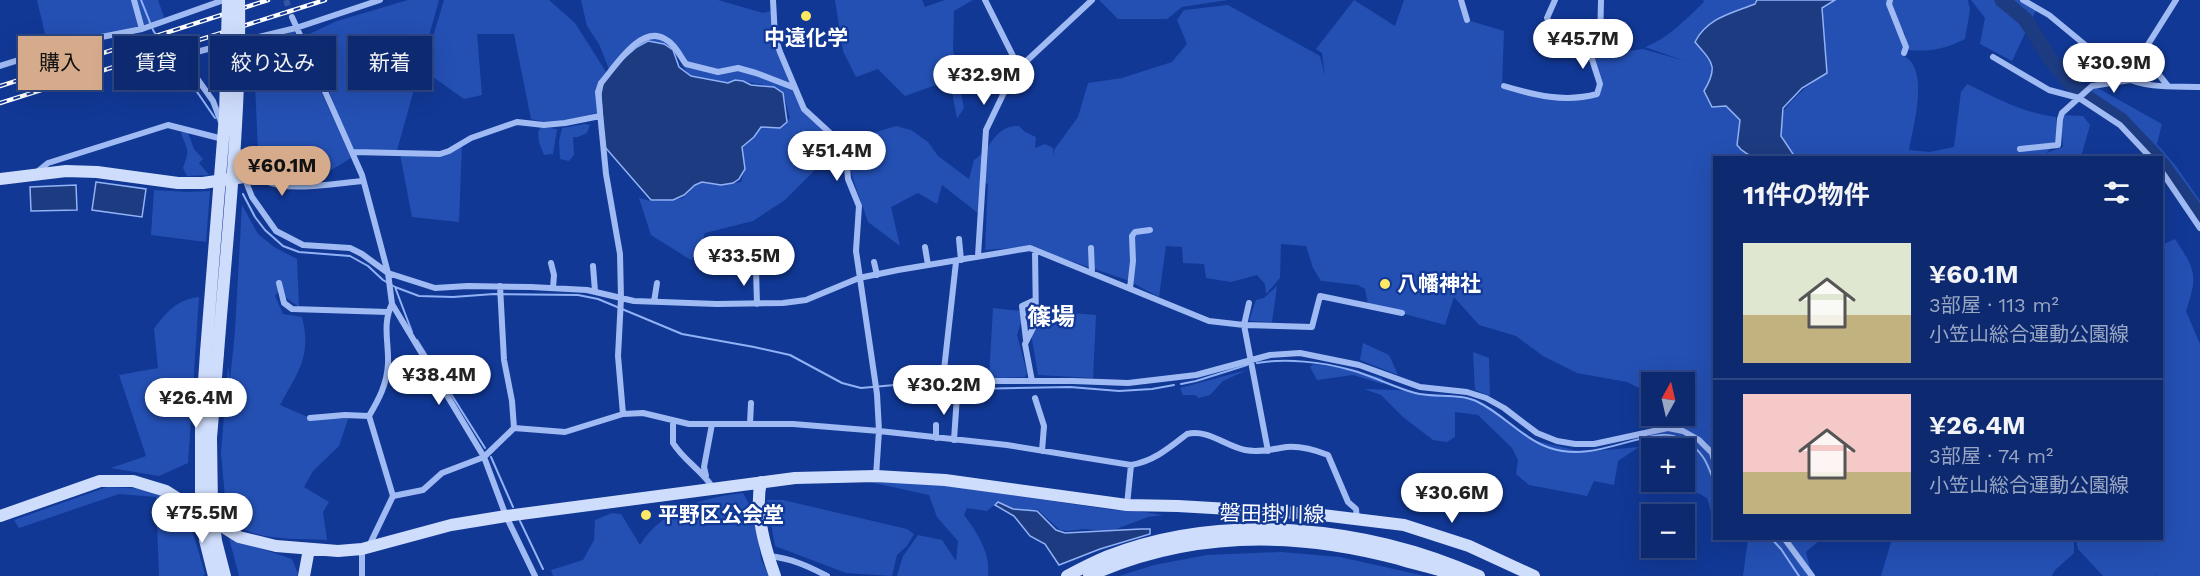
<!DOCTYPE html>
<html lang="ja">
<meta charset="utf-8">
<style>
body{margin:0;font-family:"Work Sans","Noto Sans JP",sans-serif;background:#163275;color:#f1f3f6;height:100vh;display:flex;flex-direction:column;font-size:22px;white-space:nowrap}
*{box-sizing:border-box;margin:0}
p{font-size:20px;color:#9aa7c3}
.icon{flex:none;width:33px;height:33px;fill:none;stroke:currentColor;stroke-width:2;stroke-linecap:round;stroke-linejoin:round}
.map{position:relative;flex:1;overflow:hidden}
.drawer{position:absolute;left:1713px;top:156px;width:450px;height:384px;display:flex;flex-direction:column;background:#0d2a70;border-radius:0px;box-shadow:0 6px 24px #0002,0 0 0 2px #2d4683}
.drawer>*{flex:none}
.top-card{position:absolute;left:18px;top:36px;width:570px;height:54px;display:flex;gap:12px}
.needle{width:39px;rotate:8deg}
.tools{position:absolute;left:1641px;top:372px;display:grid;gap:12px}
.tools a{display:grid;place-items:center;width:54px;height:54px;border-radius:0px;background:#0d2a70;box-shadow:0 6px 24px #0002,0 0 0 2px #2d4683;font-size:30px}
.price{position:absolute;translate:-50% -51px;padding:0 14px;border-radius:21px;background:#fff;color:#222;font-size:20px;line-height:39px;filter:drop-shadow(0 2px 3px #0008)}
.price::after{content:'';position:absolute;left:50%;top:36px;width:18px;height:14px;margin-left:-9px;background:inherit;clip-path:polygon(0 0,100% 0,50% 100%)}
.price.active{background:#d6ab8b;color:#111}
ul{padding:0;list-style:none}
li{display:flex;align-items:center;gap:18px;height:150px;padding:0 30px}
li+li{border-top:2px solid #2d4683}
li span{display:grid;place-items:center;flex:none;width:168px;height:120px;border-radius:0px;color:#555}
li>.icon{margin-inline-start:auto}
span .icon{width:72px;height:72px;fill:#fffc;stroke-width:1}
li b{font-size:26px}
h2{display:flex;justify-content:space-between;align-items:center;height:72px;padding:0 30px;font-size:26px}
.chip{padding:0 21px;border-radius:0px;background:#0d2a70;box-shadow:0 6px 24px #0002,0 0 0 2px #2d4683;font-size:21px;line-height:54px}
.chip.active{background:#d6ab8b;color:#111}
.map>svg:first-child{display:block}
</style>
<div class="map">
<svg width="2200" height="576" viewBox="0 0 2200 576">
<rect width="100%" height="100%" fill="#113895"/>
<path fill="#2450b4" d="M37 0H132L140 27 102 35 47 42Z
M134 0H158L164 17 156 22 141 25Z
M408 0H439L396 154 354 155 307 35 337 21Z
M444 0H549L575 23 608 75 596 88 600 112 555 124 531 119 514 34H477L482 95 464 99 423 70Z
M581 0H718L763 13 771 11 774 38 802 110 842 144 846 153 823 162 785 200 753 221 705 233 700 251 691 260 651 235 639 198 651 201 673 200 683 198 695 185 702 182 721 185 741 182 745 169 742 147 754 137 761 127 780 128 790 118 783 93 774 87 737 80 728 83 689 75C679 60 674 46 655 42L609 69 599 44 587 26Z
M835 0H922L925 7 945 0H973L954 11 953 50 964 108 957 119 950 80 905 96 878 69 856 77 843 51Z
M1099 0H1228L1182 7 1167 19H1118Z
M1354 0 1395 26 1404 0H1457L1467 20 1504 31 1502 86 1539 96 1597 94 1601 81 1591 56 1643 49 1685 61 1645 47C1669 38 1686 19 1704 2L1703 0H1757L1755 4 1739 10 1695 42 1712 65 1710 69 1713 70 1760 157 1714 158V427L1710 424 1714 432V516L1712 515 1707 498 1684 486V448H1652L1651 455 1649 454 1643 436 1668 428V416H1684V382H1652L1651 394 1627 382 1577 373 1543 356 1516 336 1479 325 1454 297 1445 325 1368 304 1365 289 1358 285 1321 281 1313 268 1306 246 1281 244 1280 278 1266 294 1265 284 1257 275 1231 282 1206 278 1204 264 1183 263 1182 247 1166 246 1159 297 1127 280 1029 247 985 250 988 184 982 182 979 214 942 185 937 204 918 193 891 207 900 246 868 222 853 179 846 144 857 138 896 126 911 130 928 142 938 156 969 179 974 160C993 148 994 125 1019 126L1025 132 1036 137 1035 148 1045 144 1053 148V156L1054 150 1078 117 1088 83 1122 78 1172 62 1187 44 1177 20 1184 10 1228 5 1320 56 1325 76 1322 53 1316 49Z
M1835 0H1968L1970 10 1965 39C1945 49 1930 52 1908 50L1905 34 1890 11C1893 30 1909 37 1904 56 1930 69 1913 127 1909 150L1930 152 1954 147 1961 92 1967 84C1996 98 2023 113 2056 117L2058 142 2046 153 2063 147 2061 115 2083 116 2090 125 2081 157 1795 158 1788 148 1776 121C1792 99 1804 87 1827 73L1817 39 1822 8Z
M1971 0H2024L2037 8 2012 61 1980 44 1985 18Z
M294 32 351 158 325 174 324 181H281L259 172 253 41Z
M2094 86 2162 124 2157 144 2176 166 2200 201V225L2162 172V158L2150 157 2135 137 2083 99Z
M585 124 590 125 587 133 578 137H573L574 155 569 161 560 159 559 141 562 128Z
M541 127 557 129 553 154 544 155 539 142 538 132Z
M184 131 188 133 194 149 203 159 199 163 209 175 187 176 183 168C190 147 188 153 181 133Z
M462 143 459 222 412 217 400 154H440Z
M154 190 188 192 210 191 206 242 151 235Z
M242 205 258 234 274 247 297 259 299 307 278 292 275 296 283 314 302 317C312 356 298 372 280 405L310 418 348 419 339 446 313 471 304 487 329 502 323 512 327 540C293 538 254 542 227 519L221 453 228 366 230 380 235 331Z
M2175 239C2196 271 2198 275 2186 311L2200 344V576H2158L2156 574 2157 576H2103L2078 549 2076 539 2162 538V245Z
M1277 286 1272 322 1249 321 1256 300 1264 298Z
M199 297 188 463 159 476 111 468 146 456 119 375 158 368 154 329C166 312 178 299 199 297Z
M1051 306 1058 312 1096 315 1093 378 1038 375 1030 327 1046 307Z
M993 308 1020 311 1023 316 1017 335 1027 373 1025 377 989 378Z
M1363 343 1389 355 1398 375 1360 360Z
M1473 352 1489 358 1490 396 1475 390Z
M1314 364 1343 368 1382 378 1383 384 1353 375 1317 380 1310 367Z
M1247 370 1223 381 1210 395 1199 398 1195 395H1183L1180 388Z
M1364 389 1397 390 1474 400 1492 409 1536 441 1583 452 1639 447 1618 461 1614 485 1594 481 1587 496 1529 485 1516 474 1518 460 1512 448 1478 415 1455 412V437L1447 442 1433 440 1403 417 1381 395Z
M865 481 929 483 1113 510 1138 511 1163 515 1148 517 1111 531 1084 529 1068 531 1060 530 1037 509 1023 513 998 502 987 511 967 508 964 515C977 532 991 554 988 576H897L903 556 918 535 942 540 956 561 958 541 937 517 929 495Z
M107 487 150 489 187 512 205 574 203 576H159L156 497 119 494 19 528 14 520Z
M743 493 754 513 761 559 769 576H553L551 570 583 560 594 540 595 520 612 513 621 514 640 545C661 510 704 497 743 493Z
M767 500H783L907 529 914 534 907 546 897 555 892 576 846 573 775 546Z
M229 538 292 559 298 574 297 576H239Z
M1748 539H1821L1806 552 1812 576H1743Z
M1892 539 2074 538V553L2054 571 2052 576H1881Z
M1281 552 1340 557 1425 576H1119L1154 565 1207 555Z"/>
<path fill="#1d3b81" stroke="#92b2f6" stroke-width="1.5" d="M1757 0H1835L1822 8 1827 73 1802 88 1783 108 1781 136 1795 157C1775 158 1750 163 1737 145L1740 120 1726 106 1712 107 1704 91C1719 66 1712 62 1695 42 1707 18 1732 13 1755 4Z
M648 41 664 44 673 50 679 67 691 76 728 83 735 80 743 81 751 85 774 87 783 93 787 122 780 128 761 127 754 137 742 147 745 169 739 179 733 183 721 185 702 182 695 185 684 195 673 200H651L604 146 601 94 603 83 617 64 637 47Z
M96 182 146 189 142 217 92 210Z
M76 185 77 210 31 211 30 187Z
M998 502 1013 509 1037 511 1056 530 1065 533 1141 529H1150V534L1100 549 1059 565 1045 544 1030 536 1014 516 995 505Z"/>
<g fill="none" stroke-linecap="round" stroke-linejoin="round">
<path stroke="#92b2f6" stroke-width="2" d="M141 0 153 30 170 58 193 86 215 118
M243 194 255 217 265 230 283 246 299 252 350 256 368 266 383 280 395 287 419 296 453 297 494 294 578 295 598 299 682 334 754 347 790 355 842 383 861 388 906 384 971 389 1070 387 1119 391 1152 389 1174 385
M395 287 412 332
M417 340 485 448
M1257 363C1286 358 1322 362 1351 370 1373 376 1393 387 1415 393 1435 398 1460 393 1478 402 1503 414 1523 439 1550 448 1589 461 1623 439 1661 435 1676 433 1695 445 1703 457 1708 464 1711 474 1714 482
M1181 384 1196 381 1247 365
M491 457 513 507
M520 521 543 569
M1771 538 1781 549 1799 576"/>
<path stroke="#1d3b81" stroke-width="15" d="M2002 0 2025 19 2051 60 2069 82 2085 96 2121 120 2157 158
M2162 164 2200 216"/>
<path stroke="#3556a5" stroke-width="6" stroke-dasharray="6 3" stroke-linecap="butt" d="M286 0 292 17"/>
<path stroke="#a0baf3" stroke-width="6" d="M134 0 142 29
M773 0 775 37 780 52 804 109 842 144 846 153 848 179 859 206 856 251 877 394 879 431 876 476
M985 0 1019 68
M1461 0 1467 20
M1890 0 1889 4 1906 47 1904 53
M2023 0 2049 15 2124 77C2148 89 2174 86 2200 87
M292 17 362 175 388 273 392 304 484 457 506 516 535 576
M237 42 296 28 380 0
M1590 53 1600 44 1601 0
M1993 57 2049 90 2079 98 2120 125 2151 158
M0 66 76 42 142 29 224 0
M1504 86C1534 95 1565 103 1597 94L1600 84 1590 53 1550 24 1547 18 1555 0
M2168 86 2142 54 2176 0
M221 122 213 101 184 60 185 55 227 44
M236 148C244 159 251 173 264 180 288 193 337 183 363 181
M2020 149 2058 145 2060 119 2062 113 2092 86 2130 80
M353 152 440 154 449 151 471 138 517 122 544 125 565 123 600 116
M237 159 252 197 276 231 303 245 350 248 362 254 388 273 435 288 468 286 531 287 587 290 634 301 717 304 783 303 806 300 859 278 898 270 1030 248 1209 321 1244 325 1268 451
M37 172 48 163 168 125 223 139
M2162 172 2200 228
M959 239 961 260
M925 247 928 265
M1091 248 1092 273
M978 256 986 130 1010 80 1019 68 1092 0
M874 262 877 275
M956 262 943 379 958 381H1073L1128 383 1196 375 1270 355 1300 353 1359 365 1420 387 1467 392 1486 398 1504 408 1537 433 1557 441 1575 444H1594L1668 428 1683 431 1699 440 1712 453 1714 460
M551 263 554 275 553 288
M593 266 595 291
M756 269 757 304
M279 283 284 303 292 309 388 312
M500 286 504 360 512 401 514 428
M1130 288 1133 261 1132 236 1135 232 1150 230
M654 302 657 283
M1249 303 1244 325 1312 327 1320 296 1402 313
M392 304C382 323 389 344 388 364 387 384 379 399 369 416L393 496
M1026 340 1022 306 1035 300
M1032 381 1025 344 1036 322 1035 250
M1035 398 1044 426 1042 451
M623 414 618 356 621 298 620 254 606 174 598 92 601 83C615 67 641 24 665 39 675 44 680 56 686 64L718 72 738 68 756 73 795 88
M310 418 345 415 369 416
M673 421V443C684 461 702 470 713 488
M750 424 751 403
M936 425V438
M954 440 958 381
M706 476 704 467 712 424
M1127 505 1131 465C1154 461 1169 448 1187 434 1208 429 1225 446 1245 450 1259 453 1273 449 1287 447 1301 446 1315 450 1328 455L1348 502 1356 509 1357 519
M1784 538 1812 576
M369 546 393 496 423 490 442 473 484 457 514 428 565 432 623 414 643 413 689 424H793L879 431 1007 445 1131 465
M769 556C790 558 808 566 827 576
M362 576V549"/>
<path stroke="#cfddfd" stroke-width="12" d="M0 179 66 171 97 172 178 183H203L244 177
M761 482C754 511 765 548 775 576
M201 498V426L206 352
M212 506 211 438 218 353
M0 516 100 481H133L166 491 239 537 276 546 338 551 362 549 451 525 506 516 795 478 876 476 945 480 1127 505 1178 506 1314 514 1404 525 1469 546 1534 576
M304 576 309 549
M1067 576C1080 569 1094 562 1108 556 1224 511 1367 526 1479 576
M1089 576C1188 531 1295 531 1399 559 1418 565 1438 568 1456 576"/>
<defs>
<path id="rail" d="M0 86 268 0
M0 103 325 0"/>
</defs>
<use href="#rail" stroke="#fff" stroke-width="4.5"/>
<use href="#rail" stroke="#113895" stroke-width="2" stroke-dasharray="7" stroke-linecap="butt"/>
<path stroke="#cfddfd" stroke-width="12" d="M206 352 225 115 228 0
M218 353C227 236 241 118 239 0
M201 498 205 540 214 576
M212 506 216 541 225 576"/>
</g>
<g fill="#ffe862" stroke="#113895" stroke-width="2">
<circle cx="806" cy="16" r="6"/>
<circle cx="1385" cy="284" r="6"/>
<circle cx="646" cy="515" r="6"/>
</g>
<g text-anchor="middle" stroke-width="4.5" stroke-linejoin="round" paint-order="stroke">
<g font-size="21" font-weight="bold" fill="#fff" stroke="#113895" text-anchor="start">
<text x="806" y="45" text-anchor="middle">中遠化学</text>
<text x="1397" y="291">八幡神社</text>
<text x="658" y="522">平野区公会堂</text>
</g>
<g font-size="21" fill="#fff" stroke="#113895">
<text transform="translate(1272 514) rotate(1)" y="7">磐田掛川線</text>
</g>
<g font-size="24" font-weight="bold" fill="#fff" stroke="#113895">
<text x="1051" y="325">篠場</text>
</g>
</g>
</svg>
<div class="tools">
<a><svg class="needle" viewBox="-14 -14 28 28"><path d="M0-13l5 13h-10z" fill="#e53935"/><path d="M0 13l5-13h-10z" fill="#9aa7c3"/></svg></a>
<a>+</a>
<a>−</a>
</div>
<b class="price" style="left:1583px;top:70px">¥45.7M</b>
<b class="price" style="left:2114px;top:94px">¥30.9M</b>
<b class="price" style="left:984px;top:106px">¥32.9M</b>
<b class="price" style="left:837px;top:182px">¥51.4M</b>
<b class="price active" style="left:282px;top:197px">¥60.1M</b>
<b class="price" style="left:744px;top:287px">¥33.5M</b>
<b class="price" style="left:439px;top:406px">¥38.4M</b>
<b class="price" style="left:944px;top:416px">¥30.2M</b>
<b class="price" style="left:196px;top:429px">¥26.4M</b>
<b class="price" style="left:1452px;top:524px">¥30.6M</b>
<b class="price" style="left:202px;top:544px">¥75.5M</b>
<div class="top-card">
<a class="chip active">購入</a>
<a class="chip">賃貸</a>
<a class="chip">絞り込み</a>
<a class="chip">新着</a>
</div>
<section class="drawer">
<h2>11件の物件<svg class="icon" aria-label="filters" viewBox="0 0 24 24"><path d="M4 7h16M4 17h16"/><circle cx="9" cy="7" r="2"/><circle cx="15" cy="17" r="2"/></svg></h2>
<ul>
<li><span style="background:linear-gradient(#dfe7d0 60%,#c2b280 0)"><svg class="icon" aria-label="home" viewBox="0 0 24 24"><path d="M3 11l9-7 9 7M6 9v11h12V9"/></svg></span><div><b>¥60.1M</b><p>3部屋 · 113 m²</p><p>小笠山総合運動公園線</p></div></li>
<li><span style="background:linear-gradient(#f6c9c9 65%,#c2b280 0)"><svg class="icon" aria-label="home" viewBox="0 0 24 24"><path d="M3 11l9-7 9 7M6 9v11h12V9"/></svg></span><div><b>¥26.4M</b><p>3部屋 · 74 m²</p><p>小笠山総合運動公園線</p></div></li>
</ul>
</section>
</div>
